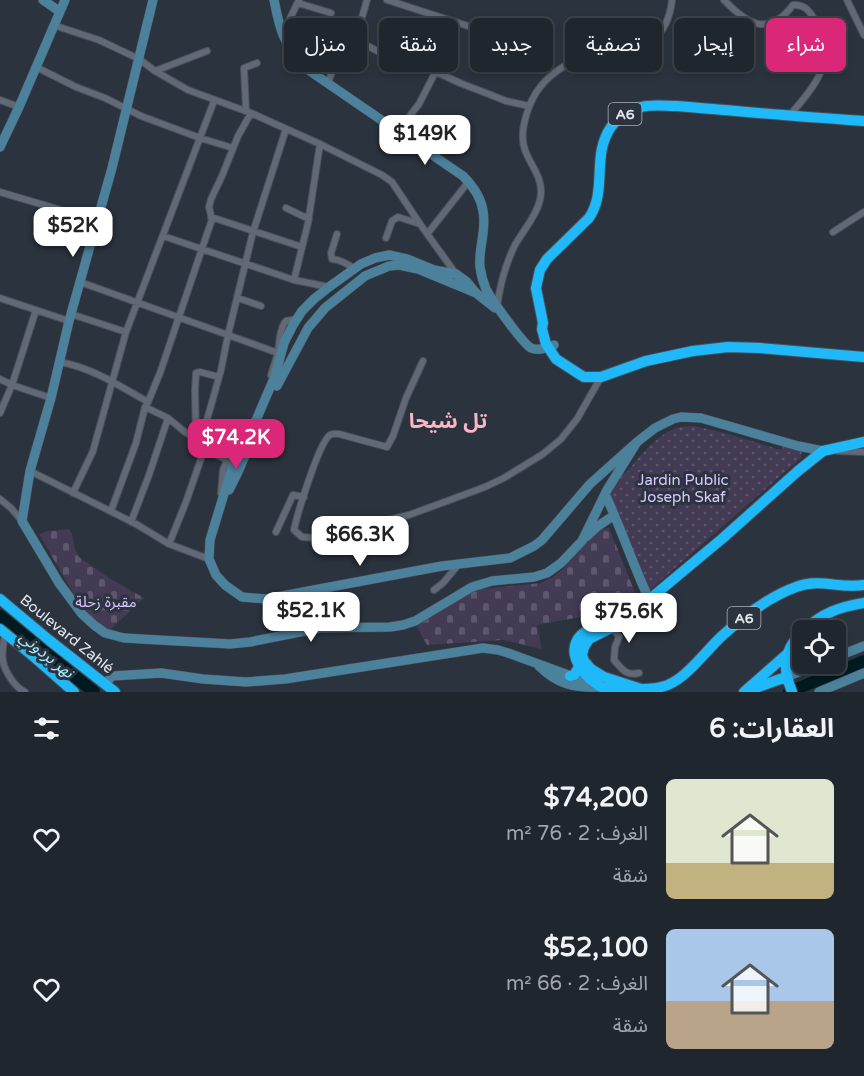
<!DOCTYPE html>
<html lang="ar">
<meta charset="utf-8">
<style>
body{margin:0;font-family:"Varela Round","Noto Sans Arabic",sans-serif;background:#282e36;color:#f1f3f6;direction:rtl;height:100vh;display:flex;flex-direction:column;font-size:22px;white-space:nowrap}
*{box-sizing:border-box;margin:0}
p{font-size:20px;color:#a2a5aa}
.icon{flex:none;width:33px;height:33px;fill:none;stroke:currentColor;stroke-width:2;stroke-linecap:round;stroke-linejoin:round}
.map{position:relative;height:692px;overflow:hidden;direction:ltr}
.side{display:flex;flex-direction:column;background:#20262e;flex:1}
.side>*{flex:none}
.guide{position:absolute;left:18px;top:18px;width:828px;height:54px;direction:rtl;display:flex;gap:12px}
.fabs{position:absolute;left:792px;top:620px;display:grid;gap:12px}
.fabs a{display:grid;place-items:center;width:54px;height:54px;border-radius:9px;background:#20262e;box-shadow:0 3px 9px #0003,0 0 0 2px #3d434a;font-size:30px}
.price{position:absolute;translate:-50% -51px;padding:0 14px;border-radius:12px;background:#fff;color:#222;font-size:20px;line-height:39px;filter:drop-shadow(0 2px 3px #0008)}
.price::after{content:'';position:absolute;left:50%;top:36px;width:18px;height:14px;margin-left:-9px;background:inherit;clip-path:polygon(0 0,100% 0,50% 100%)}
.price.active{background:#db2777;color:#fff}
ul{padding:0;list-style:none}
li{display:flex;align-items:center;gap:18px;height:150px;padding:0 30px}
li span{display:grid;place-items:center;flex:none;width:168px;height:120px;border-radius:9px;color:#555}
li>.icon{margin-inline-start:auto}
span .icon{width:72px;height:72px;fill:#fffc;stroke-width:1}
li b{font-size:26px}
h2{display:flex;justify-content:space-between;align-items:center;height:72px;padding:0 30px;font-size:26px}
.chip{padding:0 21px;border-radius:9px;background:#20262e;box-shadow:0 3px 9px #0003,0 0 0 2px #3d434a;font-size:21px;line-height:54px}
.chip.active{background:#db2777;color:#fff}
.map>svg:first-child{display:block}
</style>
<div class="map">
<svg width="864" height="692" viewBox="0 0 864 692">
<defs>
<pattern id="cemetery-stones" width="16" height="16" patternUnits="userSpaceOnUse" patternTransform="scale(1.5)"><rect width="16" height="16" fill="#433a54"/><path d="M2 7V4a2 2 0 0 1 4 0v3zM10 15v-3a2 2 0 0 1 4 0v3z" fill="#5e566d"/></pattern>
<pattern id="park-dots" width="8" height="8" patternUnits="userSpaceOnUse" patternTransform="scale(1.5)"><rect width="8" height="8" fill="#433a54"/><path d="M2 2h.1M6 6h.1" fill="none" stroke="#5e566d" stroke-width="1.8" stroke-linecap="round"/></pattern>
</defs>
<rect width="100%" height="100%" fill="#2b333e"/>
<path fill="url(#cemetery-stones)" d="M609 528 636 595 629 608 537 625 542 649 503 640 427 645 416 625 471 591 481 589 541 583 553 577 564 568 572 556 601 529Z
M69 529 72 534 75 549 79 557 109 578 144 598 110 630 97 625 84 612 39 534 48 531Z"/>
<path fill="url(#park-dots)" d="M694 426 725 433 781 450 784 445 802 450 801 458 650 590 645 589 606 500 622 471 626 473C639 457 658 432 680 427 684 426 690 426 694 426Z"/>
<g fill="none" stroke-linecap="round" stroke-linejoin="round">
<path stroke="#001b20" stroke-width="12" d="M0 616 94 692
M789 692 864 661"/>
<defs>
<path id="street" d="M387 0 471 27
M724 0C748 25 769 37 793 5 805 4 809 11 815 20 840 59 814 87 789 116
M847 0 864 35
M298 3 331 13
M53 25 99 40 139 59 155 71 188 90 251 113 320 144 382 175 392 182 420 224 456 274
M282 35 299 0
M349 36 381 53 419 64 460 83 491 95 506 101 529 106
M36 67 76 87 105 98 141 116 200 138 233 148
M155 71 207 51
M328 83 341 46 349 36 359 28 367 0
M0 100 19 107
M246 111 244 68 257 63
M398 131 419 104 436 71
M0 192 98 221
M286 208 309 219
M211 217 302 247
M833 232 864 212
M428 233 469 181
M337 234 331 253 332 259C341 260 347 263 354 269
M163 236 294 280 329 287
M386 238 392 221 398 217 420 224
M294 280 308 223 320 144
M80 282 228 335 221 370 201 441 205 446 204 450 186 502 169 544
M0 298 69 321
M238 298 261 306
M497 307C500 285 505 265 515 245 524 229 540 212 541 193 542 177 530 164 525 150 518 132 529 100 541 86 552 72 570 61 587 57 627 45 666 55 672 0
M71 314 126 332
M278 352C279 345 280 326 286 321 288 320 294 320 297 319
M423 361 406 398 393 436 387 447 339 434C336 434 333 433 330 435 319 442 297 515 294 530L302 537 316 538 361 523H375L409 515 485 487 504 478 543 454 561 439 577 419 601 377
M59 362C91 367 120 386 148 402L160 373 209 228 212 220 209 207 211 199 222 176 238 136 251 113
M271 375 278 353 228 335 253 232 286 129
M0 379 12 385 51 398
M145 407 168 418 185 432 197 439
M0 413 12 385 36 310
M196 437 195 390 196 373 200 372 219 377
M204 450 213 453 227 460 223 470 221 493
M838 451 864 452
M227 460 243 436
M30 471 136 524 169 544 209 559
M73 493 93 451 126 332 214 101
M0 499 11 508 22 521
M111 511 136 443 145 407 148 402
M131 522 149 475 168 418
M276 532 293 495 304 497
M434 590 443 583 459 564
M612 627 619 637 615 647 614 660C623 670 626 676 639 673
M5 633C1 656 0 665 14 683 18 687 20 690 25 692"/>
<path id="secondary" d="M43 0 59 11
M153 0 112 168 69 321 51 398 30 471 22 521 59 583 82 614 94 625 105 633 124 638 230 644 250 642 320 628 390 627 403 625 415 621 472 587 492 581 534 577 547 573 561 563 582 541 607 490 637 442
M274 0C280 31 283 42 304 67L463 176C473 186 481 197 483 211 487 230 478 248 480 267 481 274 483 282 486 289 491 299 523 344 531 348 537 351 548 348 554 345
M0 147 19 107 65 0
M476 293 467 282 456 274 434 270 407 259 389 255 375 258 361 264 329 287 314 299 302 311 293 325 284 343 275 376 257 418 234 461 210 540 209 559 216 575 225 585 242 597 266 599 442 566 510 558 534 546 542 540 590 484 637 442 655 428 673 419 681 417 701 418 798 446 823 451
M277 386 308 328 325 308 365 276 389 266 399 265 418 269 476 293 495 308
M229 490 238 472 253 437
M605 494C621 528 633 565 649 599
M586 537 598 526 613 516
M836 657 864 646
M539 666C558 685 575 688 600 687L601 684
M786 677 821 663
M105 684 112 676 161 673 203 679 246 682 285 679 483 648 498 650 508 653 585 681 592 680 595 676
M819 692 864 673"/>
<path id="highway" d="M864 121C821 118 779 115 736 111 717 109 697 108 677 106 666 106 652 104 641 107 629 110 618 117 611 127 591 156 608 190 589 218L547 259 540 270 536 288 543 323 542 329 546 344 556 359 579 374 584 377H601L646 361 693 351 728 347 760 348 864 357
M0 599 49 640 115 692
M610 621C600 624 588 628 581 635 567 650 578 668 590 679 594 681 598 686 601 687 613 690 649 690 661 687 684 683 706 650 723 635 743 617 771 596 796 587 821 578 839 589 864 585
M0 629 33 656 74 692
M804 630C823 613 839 607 864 603
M570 676 574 675 579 667
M641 689 604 677 591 669 584 661 582 655 584 647 589 639 621 623 723 538 798 471 823 451 864 442
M750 690 786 677
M744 692 786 655
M792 692C782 666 783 652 802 631"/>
</defs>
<use href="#street" stroke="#4a505a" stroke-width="8"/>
<use href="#secondary" stroke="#4a505a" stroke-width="10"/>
<use href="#highway" stroke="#4a505a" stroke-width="12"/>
<use href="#street" stroke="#606975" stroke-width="6"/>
<use href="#secondary" stroke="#4c819c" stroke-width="9"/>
<use href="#highway" stroke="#1fb8f8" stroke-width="10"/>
</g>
<g text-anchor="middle" stroke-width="6" stroke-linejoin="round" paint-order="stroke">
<g fill="#2b333e" stroke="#acb2ba" stroke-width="1.5">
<rect x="608.5" y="103" width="33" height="22" rx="4.5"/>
<rect x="727.5" y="607" width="33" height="22" rx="4.5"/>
</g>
<g font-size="14" font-weight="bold" fill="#e3e8ef">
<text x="625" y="119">A6</text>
<text x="744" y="623">A6</text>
</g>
<g font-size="15" fill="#dac8fe" stroke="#2b333e">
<text x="683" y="485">Jardin Public<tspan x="683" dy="17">Joseph Skaf</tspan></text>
<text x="106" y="607">مقبرة زحلة</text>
</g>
<g font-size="15" fill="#e3e8ef" stroke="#2b333e">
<text transform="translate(67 634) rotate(39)" y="5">Boulevard Zahlé</text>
</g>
<g font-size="16" font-style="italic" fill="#a5effd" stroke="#2b333e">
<text transform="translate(47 654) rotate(39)" y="6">نهر بردوني</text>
</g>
<g font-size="21" font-weight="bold" fill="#fab6c3" stroke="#2b333e">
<text x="448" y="428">تل شيحا</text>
</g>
</g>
</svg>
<div class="fabs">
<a><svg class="icon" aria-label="locate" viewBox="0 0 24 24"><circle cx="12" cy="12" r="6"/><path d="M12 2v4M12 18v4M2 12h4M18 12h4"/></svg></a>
</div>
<b class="price" style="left:425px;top:166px">$149K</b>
<b class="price" style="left:73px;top:258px">$52K</b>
<b class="price active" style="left:236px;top:470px">$74.2K</b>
<b class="price" style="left:360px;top:567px">$66.3K</b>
<b class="price" style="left:311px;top:643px">$52.1K</b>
<b class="price" style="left:629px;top:644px">$75.6K</b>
<div class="guide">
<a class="chip active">شراء</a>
<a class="chip">إيجار</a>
<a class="chip">تصفية</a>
<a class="chip">جديد</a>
<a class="chip">شقة</a>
<a class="chip">منزل</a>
</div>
</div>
<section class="side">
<h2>العقارات: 6<svg class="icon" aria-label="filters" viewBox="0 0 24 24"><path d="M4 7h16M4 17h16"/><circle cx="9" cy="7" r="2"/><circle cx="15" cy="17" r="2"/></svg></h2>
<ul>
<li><span style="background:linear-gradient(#dfe7d0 70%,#c2b280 0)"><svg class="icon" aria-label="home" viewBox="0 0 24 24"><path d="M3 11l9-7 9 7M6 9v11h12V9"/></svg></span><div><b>$74,200</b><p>الغرف: 2 · 76 m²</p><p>شقة</p></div><svg class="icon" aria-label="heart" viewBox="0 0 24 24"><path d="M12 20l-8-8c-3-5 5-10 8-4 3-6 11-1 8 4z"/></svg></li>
<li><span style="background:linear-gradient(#a9c7e8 60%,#b9a48a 0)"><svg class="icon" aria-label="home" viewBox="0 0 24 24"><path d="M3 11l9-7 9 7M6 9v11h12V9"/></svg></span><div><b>$52,100</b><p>الغرف: 2 · 66 m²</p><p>شقة</p></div><svg class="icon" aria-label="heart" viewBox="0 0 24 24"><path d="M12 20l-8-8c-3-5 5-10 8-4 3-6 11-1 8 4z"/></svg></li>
</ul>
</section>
